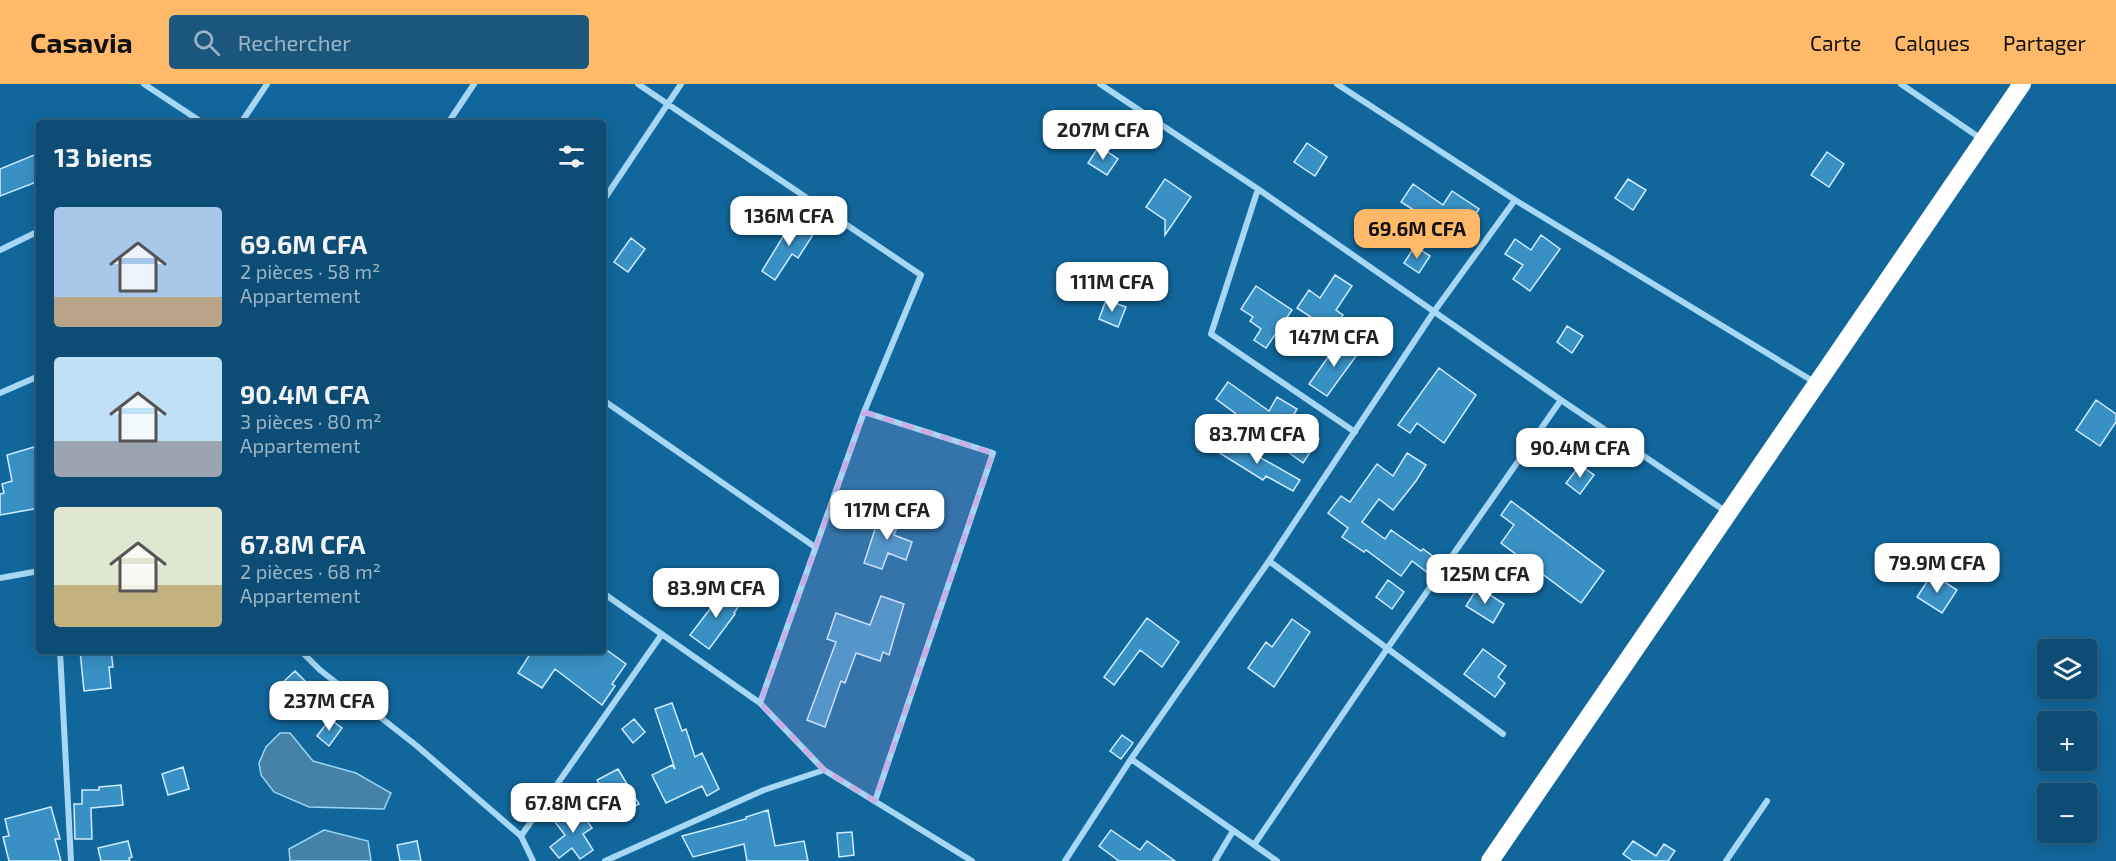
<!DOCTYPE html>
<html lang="fr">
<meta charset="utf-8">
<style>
body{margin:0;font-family:"Exo 2",sans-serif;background:#1b577d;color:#f1f3f6;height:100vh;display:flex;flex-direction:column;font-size:22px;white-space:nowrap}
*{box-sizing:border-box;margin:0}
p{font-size:20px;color:#9ab4c5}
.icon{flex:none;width:33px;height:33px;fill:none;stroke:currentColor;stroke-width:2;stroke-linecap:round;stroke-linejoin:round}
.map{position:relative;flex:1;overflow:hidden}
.panel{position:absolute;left:36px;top:36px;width:570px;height:534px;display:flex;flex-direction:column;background:#0d4d75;border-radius:6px;box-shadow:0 3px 15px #0003,0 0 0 2px #2d6487}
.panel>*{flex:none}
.buttons{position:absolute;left:2037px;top:555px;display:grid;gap:12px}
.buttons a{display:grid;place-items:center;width:60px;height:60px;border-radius:6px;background:#0d4d75;box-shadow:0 3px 15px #0003,0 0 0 2px #2d6487;font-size:30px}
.price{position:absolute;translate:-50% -51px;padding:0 14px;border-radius:12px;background:#fff;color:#222;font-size:20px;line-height:39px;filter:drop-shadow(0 2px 3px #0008)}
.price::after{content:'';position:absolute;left:50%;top:36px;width:18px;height:14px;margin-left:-9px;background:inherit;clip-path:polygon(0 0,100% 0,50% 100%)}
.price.active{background:#ffb969;color:#111}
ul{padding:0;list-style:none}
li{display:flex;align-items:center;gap:18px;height:150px;padding:0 18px}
li span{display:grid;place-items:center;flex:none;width:168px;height:120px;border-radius:6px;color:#555}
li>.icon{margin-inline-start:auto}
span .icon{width:72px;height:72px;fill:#fffc;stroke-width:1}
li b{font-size:26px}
h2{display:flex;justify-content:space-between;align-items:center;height:72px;padding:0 18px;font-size:26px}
header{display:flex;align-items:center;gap:36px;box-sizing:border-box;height:84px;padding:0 30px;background:#ffb969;color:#111}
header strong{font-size:28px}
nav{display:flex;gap:33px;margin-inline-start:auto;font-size:21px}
.search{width:420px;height:54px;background:#1b577d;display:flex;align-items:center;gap:15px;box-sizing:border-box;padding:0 21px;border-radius:6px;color:#9ab4c5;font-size:22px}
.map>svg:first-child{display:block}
</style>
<header>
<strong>Casavia</strong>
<div class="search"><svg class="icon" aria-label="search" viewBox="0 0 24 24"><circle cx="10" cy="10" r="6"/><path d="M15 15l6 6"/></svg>Rechercher</div>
<nav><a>Carte</a><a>Calques</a><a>Partager</a></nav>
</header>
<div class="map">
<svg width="2116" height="777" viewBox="0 0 2116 777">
<rect width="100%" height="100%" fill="#11679c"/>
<path fill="#4682a7" stroke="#97d6f8" stroke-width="1.5" d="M280 649H290L313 677 356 689 391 709 384 725 309 723 274 708 261 691 259 679 266 663Z
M324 746 368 757 371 777H290L289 765Z"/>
<path fill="#3990c4" stroke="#ceecfe" stroke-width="1.5" d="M1307 59 1327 73 1315 92 1294 78Z
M1099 62 1118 75 1107 91 1088 79Z
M1827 68 1844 80 1829 103 1811 91Z
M39 69V97L0 112V85Z
M1165 95 1191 113 1165 151V136L1146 123Z
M1628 95 1646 106 1633 126 1615 114Z
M1413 100 1443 121 1452 107 1479 125 1460 155 1401 118Z
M795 133 816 146 798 174 792 170 775 196 762 187Z
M1541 151 1560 165 1530 207 1513 195 1523 181 1505 170 1515 155 1531 166Z
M631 154 645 165 628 188 614 178Z
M1415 162 1430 172 1419 189 1404 179Z
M1335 191 1352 202 1336 226 1343 231 1332 247 1297 224 1309 206 1320 214Z
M1256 202 1292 226 1266 264 1254 256 1261 245 1250 237 1253 233 1241 225Z
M1106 216 1126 223 1118 243 1099 235Z
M1567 242 1583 252 1572 269 1557 258Z
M1340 256 1359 268 1327 312 1309 300Z
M1439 284 1476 311 1444 359 1417 339 1410 349 1398 341Z
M1228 298 1269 327 1277 313 1297 325 1291 335 1319 355 1303 379 1216 315Z
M2096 316 2116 330V338L2100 362 2076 346Z
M1226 354 1300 396 1293 407 1266 392 1263 396 1218 368Z
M34 363 39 389V424L0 431V410L4 409 2 400 12 397 7 371Z
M1407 369 1426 381 1416 397 1393 426 1379 415 1362 438 1385 455 1391 446 1421 467 1423 465 1438 476 1428 489 1412 477 1401 492 1366 466 1364 468 1342 453 1348 444 1328 429 1341 412 1350 418 1377 380 1393 392Z
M1580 381 1594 391 1580 410 1566 399Z
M1511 417 1604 487 1581 519 1501 459 1514 441 1501 431Z
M886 425 902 431 894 451 912 458 906 476 888 469 882 485 864 479 877 439 880 440Z
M1932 490 1957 506 1942 529 1917 513Z
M1388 496 1404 508 1392 525 1376 513Z
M1478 503 1504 520 1493 539 1466 522Z
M721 504 741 519 734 529 735 530 709 565 690 551 713 521 710 518Z
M881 512 904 520 889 571 883 568 880 577 856 569 845 599 841 597 825 643 807 636 836 558 827 555 836 529 870 541Z
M1147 534 1179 558 1162 583 1140 566 1114 601 1104 593Z
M1292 535 1310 548 1274 603 1248 584 1266 558 1272 563Z
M1483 565 1506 582 1498 593 1505 599 1495 613 1464 590Z
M80 567H111L113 583H109L111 604 84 607Z
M532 567H608L626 580 612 600 615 602 602 621 555 585 542 604 518 589Z
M295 587 309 601 294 614 281 600Z
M672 619 682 647 686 645 695 673 702 669 719 705 707 712 702 702 666 719 652 691 672 681 675 685 655 625Z
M330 635 342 644 329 662 317 652Z
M634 635 645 648 633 659 622 645Z
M1122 651 1133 659 1121 675 1110 667Z
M183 683 189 705 168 711 162 690Z
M618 685 639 720 622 730 612 711 607 714 597 696Z
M121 701 123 721 91 724 92 755H75L74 720H82V706H99V703Z
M577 722 592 744 583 750 593 766 580 775 572 764 559 774 550 763 565 751 555 738Z
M51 723 60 755H55L61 777H9L3 753 9 752 5 735Z
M768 726 775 762 804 757 808 777H747L744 760 693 773 682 752 746 735V733Z
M1111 746 1140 766 1147 757 1175 777H1119L1099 762Z
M852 748 854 771 839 773 837 749Z
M128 757 132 773 129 774 130 777H101L98 764Z
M417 757 421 777H400L397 761Z
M1633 757 1656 772 1664 760 1675 767 1668 777H1633L1623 770Z"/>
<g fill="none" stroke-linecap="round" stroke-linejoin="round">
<path stroke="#a6d8f5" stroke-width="6" d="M144 0 203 39
M638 0 921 191 864 328 760 619
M1100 0 1258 105 1561 316
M1337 0 1515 116 1816 299
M1901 0 1983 56
M241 39 267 0
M448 39 474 0
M1258 105 1211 250 1355 348
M603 117 681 0
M0 166 39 147
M0 309 39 292
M603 316 815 463
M864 328 993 369 875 717
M1269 477 1503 650
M0 494 39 487
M603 509 760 619 824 686
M60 567 71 777
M301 567 320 586 417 662 521 752 533 777
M1131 675 1277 777
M521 752 662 550
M1254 761 1387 565 1561 316 1728 429
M605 777 764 706 824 686 972 777
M1065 777 1131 675 1269 477 1433 229 1515 116
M1215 777 1233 747
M1726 777 1767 717"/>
<path stroke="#fff" stroke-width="18" d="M1490 777 2022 0"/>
</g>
<path fill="#caabe5" fill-opacity="0.2" stroke="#caabe5" stroke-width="4.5" stroke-dasharray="12 8" stroke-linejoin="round" d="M864 328 993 369 875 717 824 686 760 619Z"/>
</svg>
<div class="buttons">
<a><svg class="icon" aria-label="layers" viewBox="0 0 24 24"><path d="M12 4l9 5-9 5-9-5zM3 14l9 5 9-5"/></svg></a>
<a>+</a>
<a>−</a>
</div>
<b class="price" style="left:1103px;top:77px">207M CFA</b>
<b class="price" style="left:789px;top:163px">136M CFA</b>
<b class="price active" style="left:1417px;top:176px">69.6M CFA</b>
<b class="price" style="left:1112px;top:229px">111M CFA</b>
<b class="price" style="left:1334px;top:284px">147M CFA</b>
<b class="price" style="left:1257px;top:381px">83.7M CFA</b>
<b class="price" style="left:1580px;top:395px">90.4M CFA</b>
<b class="price" style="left:887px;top:457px">117M CFA</b>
<b class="price" style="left:1937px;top:510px">79.9M CFA</b>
<b class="price" style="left:1485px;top:521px">125M CFA</b>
<b class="price" style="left:716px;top:535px">83.9M CFA</b>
<b class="price" style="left:329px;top:648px">237M CFA</b>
<b class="price" style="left:573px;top:750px">67.8M CFA</b>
<section class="panel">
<h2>13 biens<svg class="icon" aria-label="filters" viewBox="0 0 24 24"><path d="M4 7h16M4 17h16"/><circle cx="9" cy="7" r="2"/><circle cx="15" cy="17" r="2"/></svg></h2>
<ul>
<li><span style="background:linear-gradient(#a9c7e8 75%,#b9a48a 0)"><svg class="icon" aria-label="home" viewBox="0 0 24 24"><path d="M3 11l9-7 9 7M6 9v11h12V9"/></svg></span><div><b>69.6M CFA</b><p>2 pièces · 58 m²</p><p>Appartement</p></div></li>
<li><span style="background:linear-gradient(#bfe0f5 70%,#9aa5b1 0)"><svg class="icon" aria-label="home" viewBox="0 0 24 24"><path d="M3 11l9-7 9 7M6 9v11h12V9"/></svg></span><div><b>90.4M CFA</b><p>3 pièces · 80 m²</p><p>Appartement</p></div></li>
<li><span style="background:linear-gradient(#dfe7d0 65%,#c2b280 0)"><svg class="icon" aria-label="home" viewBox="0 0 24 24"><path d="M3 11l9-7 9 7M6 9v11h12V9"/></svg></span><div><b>67.8M CFA</b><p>2 pièces · 68 m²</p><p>Appartement</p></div></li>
</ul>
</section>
</div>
